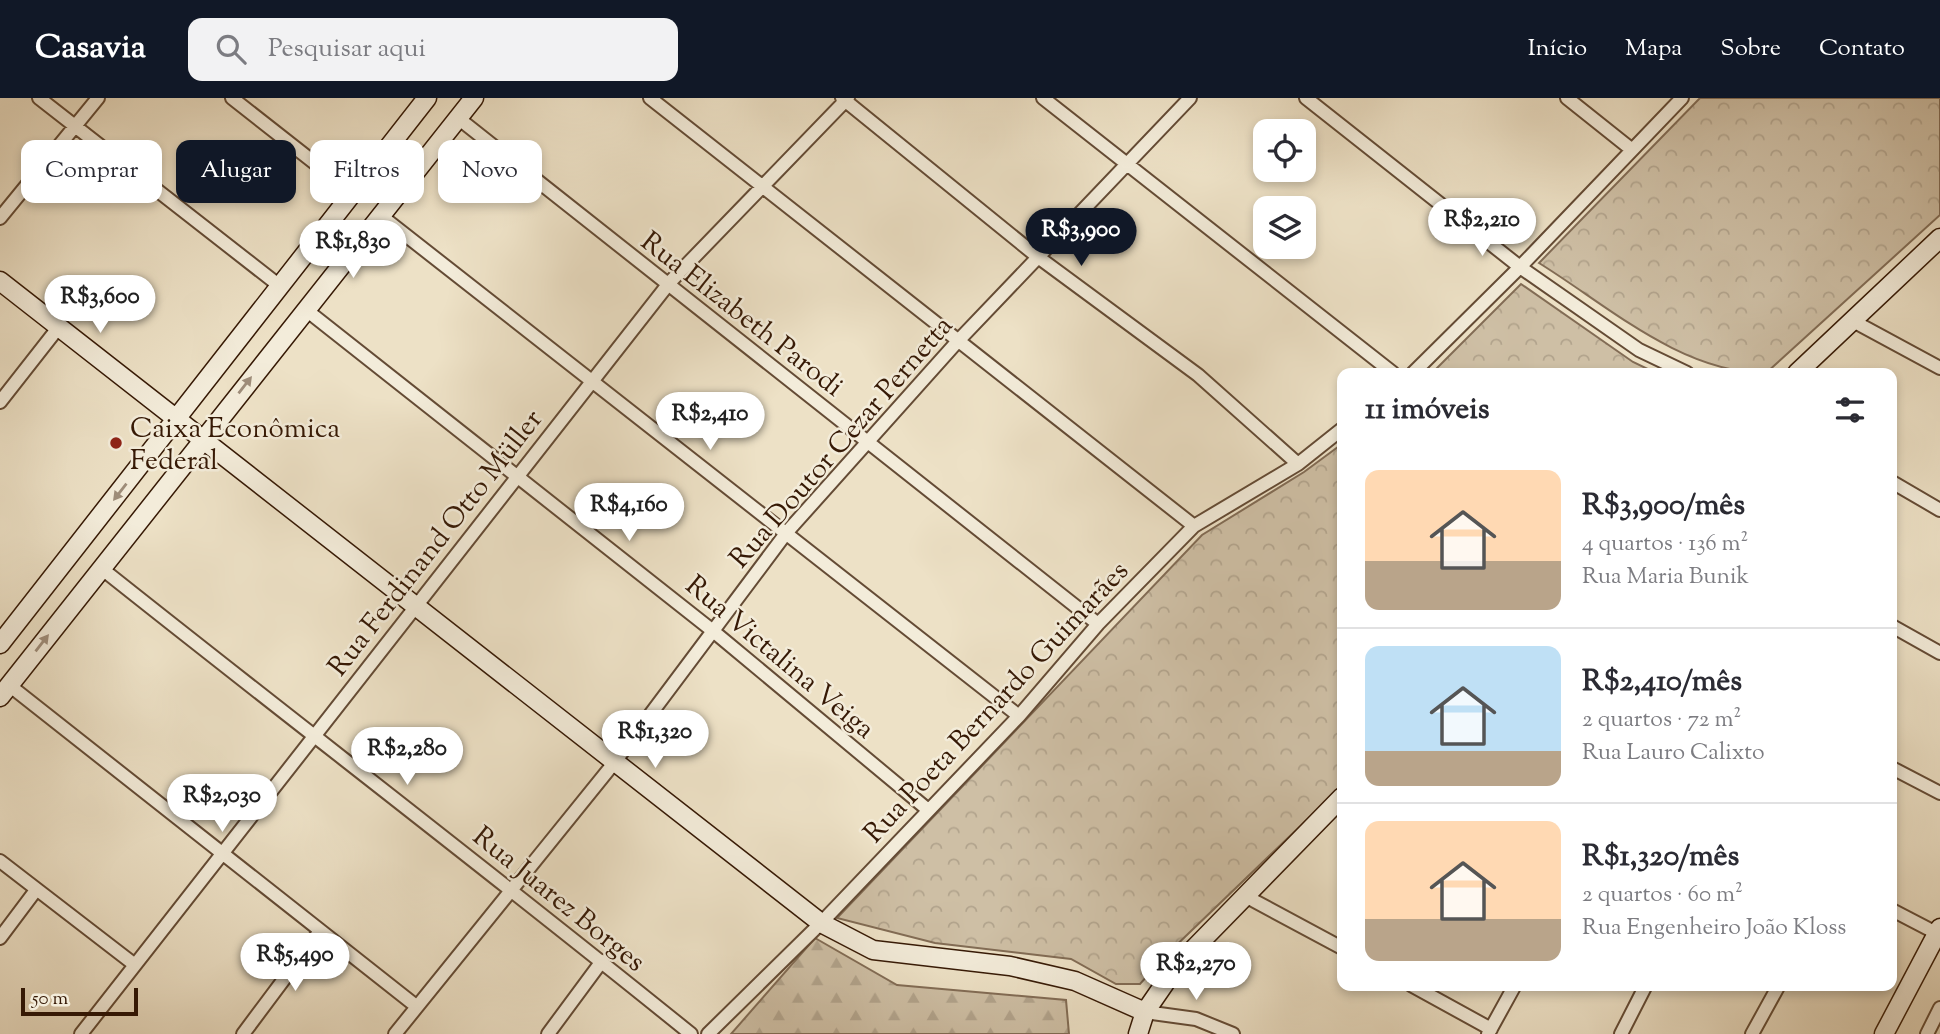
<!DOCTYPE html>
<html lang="pt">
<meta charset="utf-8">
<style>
body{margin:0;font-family:"Sorts Mill Goudy",serif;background:#f2f2f3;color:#2b2b33;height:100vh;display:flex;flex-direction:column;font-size:26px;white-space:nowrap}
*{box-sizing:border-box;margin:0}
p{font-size:23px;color:#7c7c81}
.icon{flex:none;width:38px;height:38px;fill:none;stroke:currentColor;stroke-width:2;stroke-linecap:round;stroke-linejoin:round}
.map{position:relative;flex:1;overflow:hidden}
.details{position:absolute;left:1337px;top:270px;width:560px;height:623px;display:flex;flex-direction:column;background:#fff;border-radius:14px;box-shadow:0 4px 10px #0003}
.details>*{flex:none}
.top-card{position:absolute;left:21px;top:42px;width:665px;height:63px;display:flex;gap:14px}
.fabs{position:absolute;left:1253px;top:21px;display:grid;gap:14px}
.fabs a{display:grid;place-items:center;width:63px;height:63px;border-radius:14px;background:#fff;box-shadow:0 4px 10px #0003;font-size:35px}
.scale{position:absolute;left:21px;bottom:18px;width:117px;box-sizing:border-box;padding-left:7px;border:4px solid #361905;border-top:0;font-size:19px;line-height:24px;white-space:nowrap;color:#361905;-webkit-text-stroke:5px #f3ecda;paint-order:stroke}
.price{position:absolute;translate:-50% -60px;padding:0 16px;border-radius:24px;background:#fff;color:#222;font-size:23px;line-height:46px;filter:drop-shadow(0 2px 4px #0008)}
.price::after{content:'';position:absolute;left:50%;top:42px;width:21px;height:16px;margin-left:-10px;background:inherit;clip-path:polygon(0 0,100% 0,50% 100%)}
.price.current{background:#111827;color:#fff}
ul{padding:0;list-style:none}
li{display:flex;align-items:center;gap:21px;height:175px;padding:0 28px}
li+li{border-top:2px solid #e1e1e2}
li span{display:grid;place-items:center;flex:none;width:196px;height:140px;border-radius:14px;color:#555}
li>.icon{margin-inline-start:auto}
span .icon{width:84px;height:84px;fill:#fffc;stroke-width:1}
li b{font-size:30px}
h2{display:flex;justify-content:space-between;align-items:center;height:84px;padding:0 28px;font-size:30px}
.pill{padding:0 24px;border-radius:14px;background:#fff;box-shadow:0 4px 10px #0003;font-size:24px;line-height:63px}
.pill.current{background:#111827;color:#fff}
header{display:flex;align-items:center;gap:42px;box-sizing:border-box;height:98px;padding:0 35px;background:#111827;color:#fff}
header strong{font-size:33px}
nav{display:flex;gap:38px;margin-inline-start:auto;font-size:24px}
.search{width:490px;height:63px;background:#f2f2f3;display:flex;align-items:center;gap:18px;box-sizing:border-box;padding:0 24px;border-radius:14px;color:#7c7c81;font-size:26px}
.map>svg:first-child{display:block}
</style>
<header>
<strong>Casavia</strong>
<div class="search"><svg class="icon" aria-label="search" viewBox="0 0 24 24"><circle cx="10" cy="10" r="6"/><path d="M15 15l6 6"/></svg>Pesquisar aqui</div>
<nav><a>Início</a><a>Mapa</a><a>Sobre</a><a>Contato</a></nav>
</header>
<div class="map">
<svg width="1940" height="936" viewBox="0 0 1940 936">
<defs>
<pattern id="forest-firs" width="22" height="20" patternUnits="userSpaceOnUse" patternTransform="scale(1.75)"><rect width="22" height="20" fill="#cebfa5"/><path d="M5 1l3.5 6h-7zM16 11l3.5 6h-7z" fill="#b2a48d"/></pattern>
<pattern id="park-crowns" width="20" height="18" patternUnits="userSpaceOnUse" patternTransform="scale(1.75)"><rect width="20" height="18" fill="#cebfa5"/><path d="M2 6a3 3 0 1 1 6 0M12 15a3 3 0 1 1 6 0" fill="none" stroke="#b2a48d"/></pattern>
</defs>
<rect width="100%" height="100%" fill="#ede1c6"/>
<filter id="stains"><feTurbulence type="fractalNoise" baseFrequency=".00286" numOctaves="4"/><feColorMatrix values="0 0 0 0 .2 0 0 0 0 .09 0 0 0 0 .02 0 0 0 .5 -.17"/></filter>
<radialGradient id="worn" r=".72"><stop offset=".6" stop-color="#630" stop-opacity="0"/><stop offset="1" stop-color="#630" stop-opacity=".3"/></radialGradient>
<path fill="url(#forest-firs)" stroke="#826c55" stroke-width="2" d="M815 840 897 887 1066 902 1069 936H731Z"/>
<path fill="url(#park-crowns)" stroke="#826c55" stroke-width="2" d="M1700 0H1940V117L1766 275C1681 275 1607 207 1539 165Z
M1521 186 1633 264 1656 275H1432Z
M1342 346V688L1164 859 1140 886H1116L1071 861 935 845 837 820 1202 437 1304 374Z"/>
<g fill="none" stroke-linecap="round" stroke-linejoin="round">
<defs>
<path id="street" d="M39 0 281 189
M232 0 353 95
M650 0 1194 428
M842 0 1038 159 1198 277 1298 366
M1043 0 1393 275
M1306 0 1520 169 1639 252 1687 275
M1567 0 1631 51
M458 20 1098 526
M380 117 1019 618
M0 120 98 0
M305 211 713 533 927 711
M1853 223 1940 270
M1413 275 1520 169 1682 0
M0 304 58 230
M1892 384 1940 412
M101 470C297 626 496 778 691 936
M1892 528 1940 555
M9 587 416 908
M1892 670 1940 695
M0 763 135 867
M1247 799 1342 850
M1892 812 1940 837
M0 840 36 792
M1411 887 1491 931
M1145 914 1196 921 1233 936
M81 936 670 184 848 0
M243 936 320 833
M395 936 614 665 787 434 957 244 1190 0
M548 936 602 863
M708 936 821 825 1019 618 1098 526 1194 428 1298 366 1342 331
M1488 936 1515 887
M1621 936 1646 887
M1752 936 1779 887
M1927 936 1940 910"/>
<path id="secondary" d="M0 183 821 825 873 852 1010 868 1075 883 1145 914
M1797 275 1940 140
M0 546 427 0
M0 599 474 0
M1138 936 1145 914 1176 869 1342 699
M1884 936 1940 830"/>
</defs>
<use href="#street" stroke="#644b35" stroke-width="16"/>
<use href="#secondary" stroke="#361905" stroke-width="21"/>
<use href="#street" stroke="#f3ecda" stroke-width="12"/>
<use href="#secondary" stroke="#f3ecda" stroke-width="18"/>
</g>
<defs><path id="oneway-solid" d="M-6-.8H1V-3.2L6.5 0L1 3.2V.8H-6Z" transform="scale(1.75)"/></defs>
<g fill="#9e8d7a">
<use href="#oneway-solid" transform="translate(245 287) rotate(-52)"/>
<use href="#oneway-solid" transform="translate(120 394) rotate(128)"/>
<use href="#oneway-solid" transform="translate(42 545) rotate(-52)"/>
</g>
<circle fill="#8f2418" stroke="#f3ecda" stroke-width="2.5" cx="116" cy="345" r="7"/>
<g text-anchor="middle" stroke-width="5" stroke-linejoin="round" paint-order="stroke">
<g font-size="28" fill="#361905" stroke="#f3ecda">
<text transform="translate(743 215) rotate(38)" y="10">Rua Elizabeth Parodi</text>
<text transform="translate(840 343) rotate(-49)" y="10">Rua Doutor Cezar Pernetta</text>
<text transform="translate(434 444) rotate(-52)" y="10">Rua Ferdinand Otto Müller</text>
<text transform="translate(781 558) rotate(40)" y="10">Rua Victalina Veiga</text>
<text transform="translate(995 603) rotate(-47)" y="10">Rua Poeta Bernardo Guimarães</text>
<text transform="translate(560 800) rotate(39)" y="10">Rua Juarez Borges</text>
</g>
<g font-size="28" fill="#361905" stroke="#f3ecda" text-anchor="start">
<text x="130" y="339">Caixa Econômica<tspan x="130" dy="32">Federal</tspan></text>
</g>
</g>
<rect width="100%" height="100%" filter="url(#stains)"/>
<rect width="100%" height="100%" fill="url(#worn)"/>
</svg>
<div class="fabs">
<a><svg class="icon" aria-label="locate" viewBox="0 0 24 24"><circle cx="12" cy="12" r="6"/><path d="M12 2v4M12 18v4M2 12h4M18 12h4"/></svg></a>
<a><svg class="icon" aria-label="layers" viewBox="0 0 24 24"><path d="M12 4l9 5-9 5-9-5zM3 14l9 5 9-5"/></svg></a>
</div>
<div class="scale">50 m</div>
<b class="price" style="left:1482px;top:160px">R$2,210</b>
<b class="price current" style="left:1081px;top:170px">R$3,900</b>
<b class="price" style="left:353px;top:182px">R$1,830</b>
<b class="price" style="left:100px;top:237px">R$3,600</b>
<b class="price" style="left:710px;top:354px">R$2,410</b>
<b class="price" style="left:629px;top:445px">R$4,160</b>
<b class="price" style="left:655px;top:672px">R$1,320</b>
<b class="price" style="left:407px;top:689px">R$2,280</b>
<b class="price" style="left:222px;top:736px">R$2,030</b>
<b class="price" style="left:295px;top:895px">R$5,490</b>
<b class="price" style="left:1196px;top:904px">R$2,270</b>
<div class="top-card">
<a class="pill">Comprar</a>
<a class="pill current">Alugar</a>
<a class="pill">Filtros</a>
<a class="pill">Novo</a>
</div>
<section class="details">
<h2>11 imóveis<svg class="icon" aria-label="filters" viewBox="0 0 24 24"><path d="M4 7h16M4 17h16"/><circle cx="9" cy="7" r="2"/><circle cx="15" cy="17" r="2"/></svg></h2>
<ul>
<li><span style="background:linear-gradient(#ffd9b3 65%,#b9a48a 0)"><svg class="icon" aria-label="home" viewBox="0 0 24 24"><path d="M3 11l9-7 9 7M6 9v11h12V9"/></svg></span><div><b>R$3,900/mês</b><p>4 quartos · 136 m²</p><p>Rua Maria Bunik</p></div></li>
<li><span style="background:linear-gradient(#bfe0f5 75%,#b9a48a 0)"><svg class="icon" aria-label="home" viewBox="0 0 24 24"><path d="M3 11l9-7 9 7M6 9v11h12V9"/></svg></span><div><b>R$2,410/mês</b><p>2 quartos · 72 m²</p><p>Rua Lauro Calixto</p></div></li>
<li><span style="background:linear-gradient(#ffd9b3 70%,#b9a48a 0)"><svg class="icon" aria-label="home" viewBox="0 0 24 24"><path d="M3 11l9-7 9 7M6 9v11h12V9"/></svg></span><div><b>R$1,320/mês</b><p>2 quartos · 60 m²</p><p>Rua Engenheiro João Kloss</p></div></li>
</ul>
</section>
</div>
